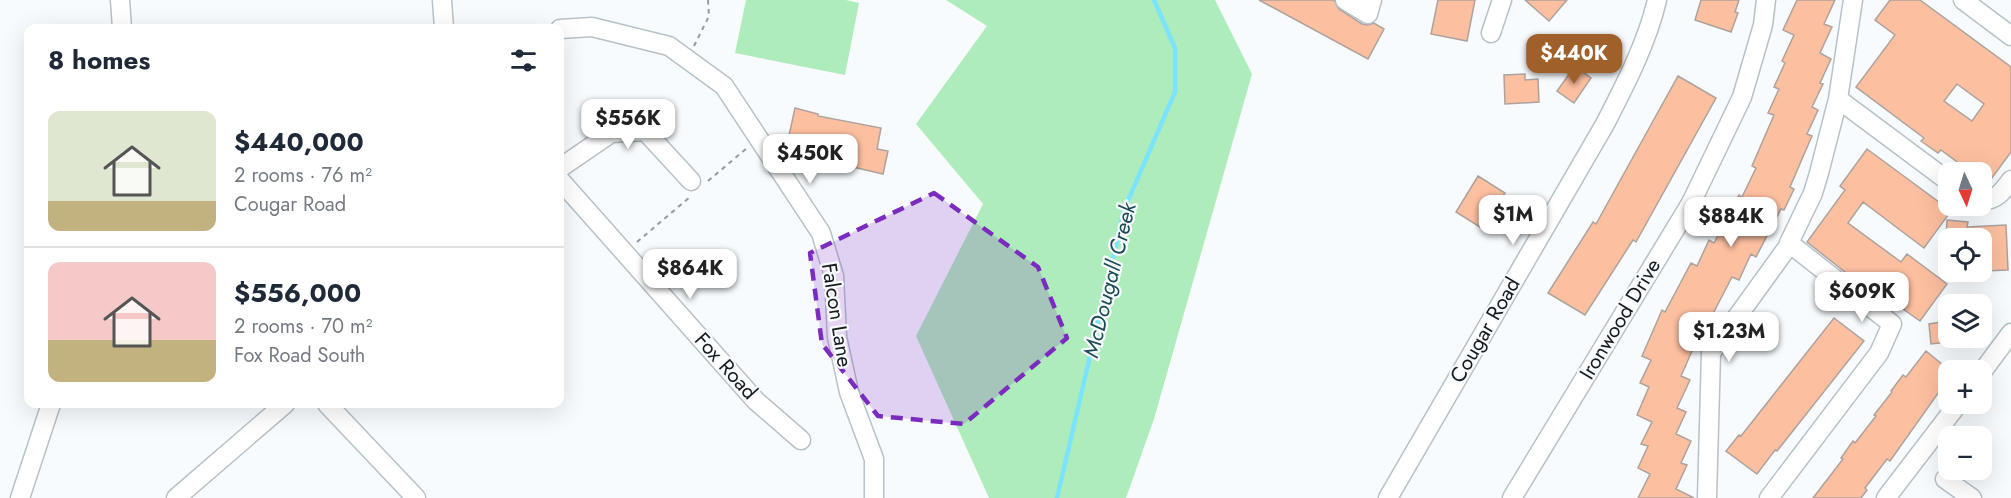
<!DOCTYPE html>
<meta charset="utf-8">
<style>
body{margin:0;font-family:Jost,sans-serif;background:#f2f2f3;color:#1f2937;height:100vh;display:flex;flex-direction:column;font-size:22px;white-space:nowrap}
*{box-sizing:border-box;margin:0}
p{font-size:20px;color:#747a83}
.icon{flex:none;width:33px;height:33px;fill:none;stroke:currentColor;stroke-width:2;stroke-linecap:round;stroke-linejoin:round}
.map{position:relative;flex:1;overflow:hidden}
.sheet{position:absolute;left:24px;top:24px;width:540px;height:384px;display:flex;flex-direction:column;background:#fff;border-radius:12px;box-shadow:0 6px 24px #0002}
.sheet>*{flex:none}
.needle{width:39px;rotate:176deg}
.controls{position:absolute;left:1938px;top:162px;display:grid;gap:12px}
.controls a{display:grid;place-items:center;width:54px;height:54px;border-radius:12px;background:#fff;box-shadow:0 6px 24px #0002;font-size:30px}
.price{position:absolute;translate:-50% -51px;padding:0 14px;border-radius:12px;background:#fff;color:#222;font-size:20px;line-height:39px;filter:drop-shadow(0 2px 3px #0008)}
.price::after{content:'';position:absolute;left:50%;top:36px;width:18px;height:14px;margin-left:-9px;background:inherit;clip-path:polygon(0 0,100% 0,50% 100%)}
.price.current{background:#a06029;color:#fff}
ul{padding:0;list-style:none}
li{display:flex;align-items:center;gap:18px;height:150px;padding:0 24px}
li+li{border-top:2px solid #e0e1e3}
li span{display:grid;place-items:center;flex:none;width:168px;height:120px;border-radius:12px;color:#555}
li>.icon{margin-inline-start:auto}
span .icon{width:72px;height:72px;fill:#fffc;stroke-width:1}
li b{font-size:26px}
h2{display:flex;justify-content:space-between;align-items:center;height:72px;padding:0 24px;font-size:26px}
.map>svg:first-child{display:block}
</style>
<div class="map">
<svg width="2011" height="498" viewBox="0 0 2011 498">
<rect width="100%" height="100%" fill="#f7fbfe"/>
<path fill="#afecbb" d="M746 0H846L859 3 845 75 735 53Z
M946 0H1215L1252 74 1154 419 1126 498H989L916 336 983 204 916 124 987 26Z"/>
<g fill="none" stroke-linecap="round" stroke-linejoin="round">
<path stroke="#7be4fc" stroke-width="4.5" d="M1057 498 1124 210 1175 92V48L1154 0"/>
</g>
<path fill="#fcbfa0" stroke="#ada29d" stroke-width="1.5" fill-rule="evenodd" d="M1259 0H1334L1339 9 1362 24 1368 25 1374 23 1384 29 1368 59Z
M1438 0H1475L1467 41 1431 34Z
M1525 0H1567L1549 21Z
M1701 0H1739L1735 12 1738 13 1731 32 1695 20Z
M1797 0H1835L1824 24 1832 27 1820 53 1831 59 1820 83 1823 84 1812 107 1818 110 1807 134 1812 136 1790 187 1794 189 1784 210 1781 209 1756 257 1751 254 1739 280 1732 277 1706 327 1703 326 1681 376 1690 380 1677 408 1686 412 1676 434 1691 441 1681 463 1687 465 1676 489 1694 498H1638L1650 474 1638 468 1648 446 1641 444 1652 422 1637 415 1649 387 1640 383 1651 360 1642 356 1662 310 1665 312 1691 263 1697 266 1709 240 1714 243 1739 195 1742 197 1756 168 1752 166 1774 115 1768 113 1779 89 1774 87 1785 63 1782 61 1794 35 1783 30Z
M1890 0H1920L2011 67V152L1989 182 1982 176V172H1976L1966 165 1964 167 1941 150 1938 153 1921 141 1924 138 1856 87 1895 35 1875 20ZM1957 84 1984 104 1972 121 1944 101Z
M1575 66 1591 78 1574 103 1557 91Z
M1525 74V80L1538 79 1539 102 1505 104 1504 75Z
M1678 76 1716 98 1636 242 1633 240 1585 315 1548 293 1593 222 1596 224Z
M795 108 818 114V116L881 128 877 149 888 151 883 174 793 153 796 141 788 140Z
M1867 149 1951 211 1924 248 1863 202 1848 223 1901 262 1907 254 1947 284 1920 321 1872 287 1869 291 1807 242 1845 190 1840 186Z
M1478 176 1505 193 1483 229 1456 212Z
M1947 220 1968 222 1967 227 2006 225 2008 270 1983 271 1982 238H1946Z
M1834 318 1864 341 1777 451 1775 450 1757 474 1726 451 1739 435 1741 436Z
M1948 321V342L1931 344 1929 324Z
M1926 351 1948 369V384L1944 391 1941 389 1890 461 1887 459 1865 488 1867 490 1861 498H1813L1843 459 1841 458 1853 441 1855 443 1876 416 1874 415 1892 392 1891 391 1903 375 1906 377Z"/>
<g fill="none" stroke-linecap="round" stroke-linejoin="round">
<defs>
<path id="minor" d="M120 0 122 28
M442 0 444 28
M1345 0 1368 14 1372 0
M1963 0 2011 36
M560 29 592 27 669 46 724 86 821 233 834 276 837 337 849 392 874 459V498
M1491 33 1502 0
M1838 99 1948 181
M560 168 611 133 645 131 691 181
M560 180 756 401 801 440
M1982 200C1996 201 2003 191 2011 180
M1982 372 2011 333
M327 404 416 498
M1945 479 1972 498
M20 498 51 404
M176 498 285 404
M1388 498 1605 124C1625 85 1647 43 1657 0
M1512 498 1691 203 1742 97 1763 25 1766 0
M1707 498 1711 353 1789 245
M1769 498 1879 353 1892 324 1789 243 1813 193 1819 173 1838 99 1853 0
M1886 498 1958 404"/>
</defs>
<use href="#minor" stroke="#b7c1c8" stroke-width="21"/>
<path stroke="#979a9d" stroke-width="2" stroke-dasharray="4.5 4.5" stroke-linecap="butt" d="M694 46 709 16 708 0
M708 181 747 148
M637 242 690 197"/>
<use href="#minor" stroke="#fff" stroke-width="18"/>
</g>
<path fill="#7b2cbf" fill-opacity="0.2" stroke="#7b2cbf" stroke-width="4.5" stroke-dasharray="12 8" stroke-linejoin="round" d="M934 193 1038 267 1067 338 964 424 878 416 822 344 810 253Z"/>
<g text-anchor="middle" stroke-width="4.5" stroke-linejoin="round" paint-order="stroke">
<g font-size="21" fill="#181b1e" stroke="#f7fbfe">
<text transform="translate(837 315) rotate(81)" y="7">Falcon Lane</text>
<text transform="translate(1620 319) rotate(-59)" y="7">Ironwood Drive</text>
<text transform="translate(1485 330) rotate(-60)" y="7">Cougar Road</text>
<text transform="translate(726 366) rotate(48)" y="7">Fox Road</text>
</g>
<g font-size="22" font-style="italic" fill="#1c4b55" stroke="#f7fbfe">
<text transform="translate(1109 280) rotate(-76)" y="8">McDougall Creek</text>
</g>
</g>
</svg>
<div class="controls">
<a><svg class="needle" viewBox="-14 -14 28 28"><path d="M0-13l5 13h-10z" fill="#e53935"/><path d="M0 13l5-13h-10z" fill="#747a83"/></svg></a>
<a><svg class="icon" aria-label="locate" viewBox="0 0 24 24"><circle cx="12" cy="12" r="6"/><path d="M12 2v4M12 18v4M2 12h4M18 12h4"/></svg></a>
<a><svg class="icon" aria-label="layers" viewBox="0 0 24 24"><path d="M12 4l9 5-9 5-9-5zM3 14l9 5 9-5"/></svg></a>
<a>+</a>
<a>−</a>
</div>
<b class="price current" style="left:1574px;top:85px">$440K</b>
<b class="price" style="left:628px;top:150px">$556K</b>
<b class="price" style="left:810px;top:185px">$450K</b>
<b class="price" style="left:1513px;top:246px">$1M</b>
<b class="price" style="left:1731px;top:248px">$884K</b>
<b class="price" style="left:690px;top:300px">$864K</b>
<b class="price" style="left:1862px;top:323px">$609K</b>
<b class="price" style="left:1729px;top:363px">$1.23M</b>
<section class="sheet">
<h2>8 homes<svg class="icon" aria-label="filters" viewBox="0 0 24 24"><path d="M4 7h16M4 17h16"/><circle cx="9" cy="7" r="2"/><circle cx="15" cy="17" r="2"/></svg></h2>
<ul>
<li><span style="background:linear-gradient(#dfe7d0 75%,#c2b280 0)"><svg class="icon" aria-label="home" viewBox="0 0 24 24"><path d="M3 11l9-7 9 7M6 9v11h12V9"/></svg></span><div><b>$440,000</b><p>2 rooms · 76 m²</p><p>Cougar Road</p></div></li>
<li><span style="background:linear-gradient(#f6c9c9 65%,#c2b280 0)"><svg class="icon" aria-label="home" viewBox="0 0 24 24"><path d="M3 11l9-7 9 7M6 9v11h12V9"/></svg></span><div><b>$556,000</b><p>2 rooms · 70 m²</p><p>Fox Road South</p></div></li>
</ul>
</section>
</div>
